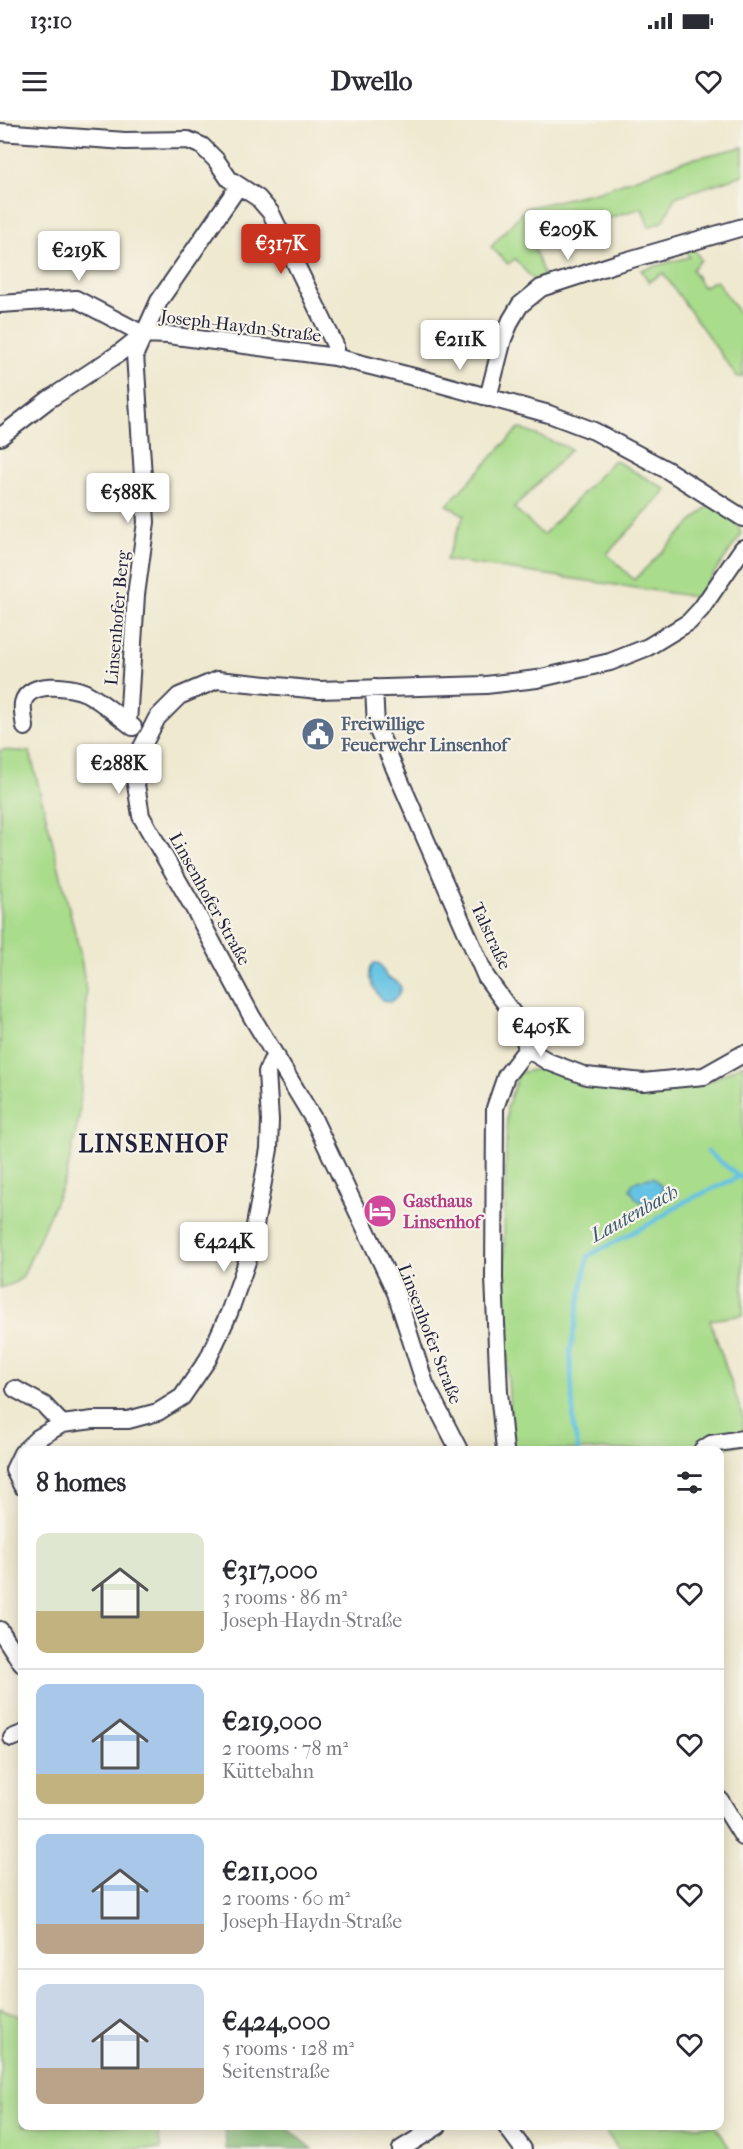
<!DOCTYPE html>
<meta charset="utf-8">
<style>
body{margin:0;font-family:"IM FELL French Canon",serif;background:#f2f2f3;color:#2b2b33;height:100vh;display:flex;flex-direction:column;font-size:22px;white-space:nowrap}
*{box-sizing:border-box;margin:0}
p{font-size:20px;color:#7c7c81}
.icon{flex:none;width:33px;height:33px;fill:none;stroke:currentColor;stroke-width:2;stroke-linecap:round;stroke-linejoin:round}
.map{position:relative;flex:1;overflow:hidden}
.sheet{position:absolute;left:18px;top:1326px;width:706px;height:684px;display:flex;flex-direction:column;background:#fff;border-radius:12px;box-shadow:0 3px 15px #0003}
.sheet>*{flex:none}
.price{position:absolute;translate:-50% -51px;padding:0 14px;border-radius:6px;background:#fff;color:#222;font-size:20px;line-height:39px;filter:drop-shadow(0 2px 3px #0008)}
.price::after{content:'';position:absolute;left:50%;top:36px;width:18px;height:14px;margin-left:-9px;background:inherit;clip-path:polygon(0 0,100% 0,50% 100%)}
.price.current{background:#c8321e;color:#fff}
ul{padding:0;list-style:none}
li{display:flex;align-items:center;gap:18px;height:150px;padding:0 18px}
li+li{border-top:2px solid #e1e1e2}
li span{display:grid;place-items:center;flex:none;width:168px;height:120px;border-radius:12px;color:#555}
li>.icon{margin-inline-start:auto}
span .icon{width:72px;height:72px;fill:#fffc;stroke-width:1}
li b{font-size:26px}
h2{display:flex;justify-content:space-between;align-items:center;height:72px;padding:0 18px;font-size:26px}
.status{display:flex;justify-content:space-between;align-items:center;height:42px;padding:0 30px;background:#fff;direction:ltr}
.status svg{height:16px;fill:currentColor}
header{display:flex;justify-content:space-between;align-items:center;height:78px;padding:0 18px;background:#fff;font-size:27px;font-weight:700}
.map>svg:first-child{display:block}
</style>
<div class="status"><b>13:10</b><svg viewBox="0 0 49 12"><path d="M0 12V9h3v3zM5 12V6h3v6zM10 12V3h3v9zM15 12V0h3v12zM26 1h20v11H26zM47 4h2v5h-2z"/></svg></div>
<header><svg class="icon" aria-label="menu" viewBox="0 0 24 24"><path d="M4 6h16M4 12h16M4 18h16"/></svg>Dwello<svg class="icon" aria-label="heart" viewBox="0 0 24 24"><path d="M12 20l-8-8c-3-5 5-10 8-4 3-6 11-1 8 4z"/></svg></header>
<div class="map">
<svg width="743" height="2029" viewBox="0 0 743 2029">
<rect width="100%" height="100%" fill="#f7f3e8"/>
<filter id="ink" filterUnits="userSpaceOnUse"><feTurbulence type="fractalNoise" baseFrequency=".0167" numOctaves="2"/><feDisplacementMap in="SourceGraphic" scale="12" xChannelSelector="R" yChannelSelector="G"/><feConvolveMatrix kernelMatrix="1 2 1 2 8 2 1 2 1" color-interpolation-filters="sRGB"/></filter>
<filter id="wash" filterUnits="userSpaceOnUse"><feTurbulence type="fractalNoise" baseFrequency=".008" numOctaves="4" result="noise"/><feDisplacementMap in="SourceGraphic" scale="24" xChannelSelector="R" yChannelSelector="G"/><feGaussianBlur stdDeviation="1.35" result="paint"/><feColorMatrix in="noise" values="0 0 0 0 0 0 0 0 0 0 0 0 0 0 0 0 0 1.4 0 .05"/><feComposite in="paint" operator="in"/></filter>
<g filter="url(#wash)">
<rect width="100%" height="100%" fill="#efe9d0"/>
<path fill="#a9dc8b" stroke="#667f63" stroke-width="1.5" d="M743 27V55L675 77 664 101 649 107 642 88 532 121 544 156 535 162 515 139 508 144 491 127 526 88 600 71 687 40Z
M685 128H693L701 140 692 149 703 167 716 160 743 199V257H737L663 153 649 162 641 150 689 137Z
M519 308 571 329 514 388 543 415 614 340 667 370 607 434 634 460 711 383C724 392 738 398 741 415L697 477 446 440 464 395 447 385Z
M0 630 30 632 80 832 86 871V902L79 998 66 1057 22 1158 12 1164 0 1168Z
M743 944V1195L710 1200 743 1297V1324L710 1330H512L503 1167 507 987 519 953 543 948 594 967 657 973 703 965Z
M0 1888 22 1897V2006H157L161 2029H0Z
M602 2006H716L730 2029H618Z"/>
<path fill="#86bc77" stroke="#546f59" stroke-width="1.5" d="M225 2006H285L313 2029H226Z"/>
<path fill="#65c2e3" stroke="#44728f" stroke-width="1.5" d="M374 843 380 844 387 858 398 862 401 868 398 876 390 882 382 880C375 871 364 853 374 843Z
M653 1057 663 1068 660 1083 651 1087 636 1079 630 1069 634 1062Z"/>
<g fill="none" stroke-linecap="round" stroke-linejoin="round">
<path stroke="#65c2e3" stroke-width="4.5" d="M708 1032 740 1057
M578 1330 574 1308 570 1233 588 1136 651 1103 686 1081 743 1055"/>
</g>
</g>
<g filter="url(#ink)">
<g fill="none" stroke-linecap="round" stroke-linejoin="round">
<defs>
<path id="minor" d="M0 12 125 21 188 20 202 26 216 40 229 59 258 78 271 93 335 225V237
M0 184 76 179 143 214 168 215 335 237 422 259 549 294 594 311 667 350 743 398
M488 278 503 219 511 200 520 185 541 168 618 143 743 107
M0 317 48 280 118 234 142 215
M374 568 376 606 486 857 521 905 527 929 506 956 495 988 494 1158 499 1272 505 1330
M128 603 136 475 146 402 135 234 159 181 238 67
M25 607C24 600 22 591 23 583 28 560 71 566 86 573 103 582 118 596 133 607
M527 929 549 942 586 956 643 962 704 956 743 934
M15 1269 44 1285 62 1304
M25 1330 38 1318 62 1304 93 1300H128L158 1292 182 1277 208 1239 229 1193 250 1133 269 1029 270 1000 267 952 271 942 277 937
M459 1330 425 1264 396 1173 314 1000 252 897 196 792 141 696 134 652 139 633 157 598 179 576 217 560 319 570 486 565 537 559 610 542 648 527 689 502 701 489 743 428
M702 1330 711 1324 743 1319
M22 1333 14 1350 22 1366
M0 1510 22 1544
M12 1618 22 1614
M720 1680 743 1717
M506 2006 523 2029
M401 2029 438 2006"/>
</defs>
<use href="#minor" stroke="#414051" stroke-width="20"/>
<use href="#minor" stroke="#fff" stroke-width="16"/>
</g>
</g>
<defs>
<symbol id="civic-disc" viewBox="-11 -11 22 22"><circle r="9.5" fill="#5c6f8a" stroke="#f7f3e8"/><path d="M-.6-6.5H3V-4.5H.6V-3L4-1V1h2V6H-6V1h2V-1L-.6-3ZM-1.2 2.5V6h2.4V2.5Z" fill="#fff"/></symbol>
<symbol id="hotel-disc" viewBox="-11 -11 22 22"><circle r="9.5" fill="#d1479c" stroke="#f7f3e8"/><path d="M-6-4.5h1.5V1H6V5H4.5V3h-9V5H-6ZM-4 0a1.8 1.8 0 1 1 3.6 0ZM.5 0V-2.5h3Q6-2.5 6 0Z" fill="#fff"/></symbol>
</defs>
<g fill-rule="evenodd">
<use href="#civic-disc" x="299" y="595" width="38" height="38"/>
<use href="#hotel-disc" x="361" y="1072" width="38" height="38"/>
</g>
<g text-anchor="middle" stroke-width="4.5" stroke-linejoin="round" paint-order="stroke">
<g font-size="18" fill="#22223b" stroke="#f7f3e8">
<text transform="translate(241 206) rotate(7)" y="6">Joseph-Haydn-Straße</text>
<text transform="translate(117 498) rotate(-85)" y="6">Linsenhofer Berg</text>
<text transform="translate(210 779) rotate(61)" y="6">Linsenhofer Straße</text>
<text transform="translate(491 816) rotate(65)" y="6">Talstraße</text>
<text transform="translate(430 1214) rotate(69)" y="6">Linsenhofer Straße</text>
</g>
<g font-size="18" font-weight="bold" fill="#4e5e75" stroke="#f7f3e8" text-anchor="start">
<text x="341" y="610">Freiwillige<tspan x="341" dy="21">Feuerwehr Linsenhof</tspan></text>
</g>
<g font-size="18" font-weight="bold" fill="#b23c85" stroke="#f7f3e8" text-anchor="start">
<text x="403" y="1087">Gasthaus<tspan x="403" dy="21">Linsenhof</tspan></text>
</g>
<g font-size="20" font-style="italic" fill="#395a76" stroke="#f7f3e8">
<text transform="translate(634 1093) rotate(-29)" y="7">Lautenbach</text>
</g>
<g font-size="24" font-weight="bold" letter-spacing="1.5" fill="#22223b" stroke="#f7f3e8">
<text x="154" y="1032">LINSENHOF</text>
</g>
</g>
</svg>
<b class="price" style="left:568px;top:141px">€209K</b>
<b class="price current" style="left:281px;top:155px">€317K</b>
<b class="price" style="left:79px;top:162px">€219K</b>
<b class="price" style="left:460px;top:251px">€211K</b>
<b class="price" style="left:128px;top:404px">€588K</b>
<b class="price" style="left:119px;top:675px">€288K</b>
<b class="price" style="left:541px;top:938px">€405K</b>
<b class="price" style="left:224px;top:1153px">€424K</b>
<section class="sheet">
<h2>8 homes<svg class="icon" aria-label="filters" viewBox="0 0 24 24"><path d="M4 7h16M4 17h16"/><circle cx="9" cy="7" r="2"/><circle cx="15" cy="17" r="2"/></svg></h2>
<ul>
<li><span style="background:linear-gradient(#dfe7d0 65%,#c2b280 0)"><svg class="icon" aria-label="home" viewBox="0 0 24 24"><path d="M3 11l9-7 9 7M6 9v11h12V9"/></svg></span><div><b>€317,000</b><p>3 rooms · 86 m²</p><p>Joseph-Haydn-Straße</p></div><svg class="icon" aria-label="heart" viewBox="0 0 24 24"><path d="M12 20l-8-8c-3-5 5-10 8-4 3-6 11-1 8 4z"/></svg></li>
<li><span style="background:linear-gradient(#a9c7e8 75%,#c2b280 0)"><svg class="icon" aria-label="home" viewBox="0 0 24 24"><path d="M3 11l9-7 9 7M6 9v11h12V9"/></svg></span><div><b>€219,000</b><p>2 rooms · 78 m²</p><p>Küttebahn</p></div><svg class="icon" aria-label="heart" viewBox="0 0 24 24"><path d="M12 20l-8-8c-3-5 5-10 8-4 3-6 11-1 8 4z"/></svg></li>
<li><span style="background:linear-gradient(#a9c7e8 75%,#b9a48a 0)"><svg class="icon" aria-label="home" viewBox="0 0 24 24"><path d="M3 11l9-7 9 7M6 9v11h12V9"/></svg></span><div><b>€211,000</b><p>2 rooms · 60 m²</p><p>Joseph-Haydn-Straße</p></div><svg class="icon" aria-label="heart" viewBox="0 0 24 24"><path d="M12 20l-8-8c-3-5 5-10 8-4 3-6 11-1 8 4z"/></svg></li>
<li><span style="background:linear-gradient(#c9d6e8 70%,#b9a48a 0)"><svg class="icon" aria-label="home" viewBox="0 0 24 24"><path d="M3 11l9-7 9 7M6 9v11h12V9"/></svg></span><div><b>€424,000</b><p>5 rooms · 128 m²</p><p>Seitenstraße</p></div><svg class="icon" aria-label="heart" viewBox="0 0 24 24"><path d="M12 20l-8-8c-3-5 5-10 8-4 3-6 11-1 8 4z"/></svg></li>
</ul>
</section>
</div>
